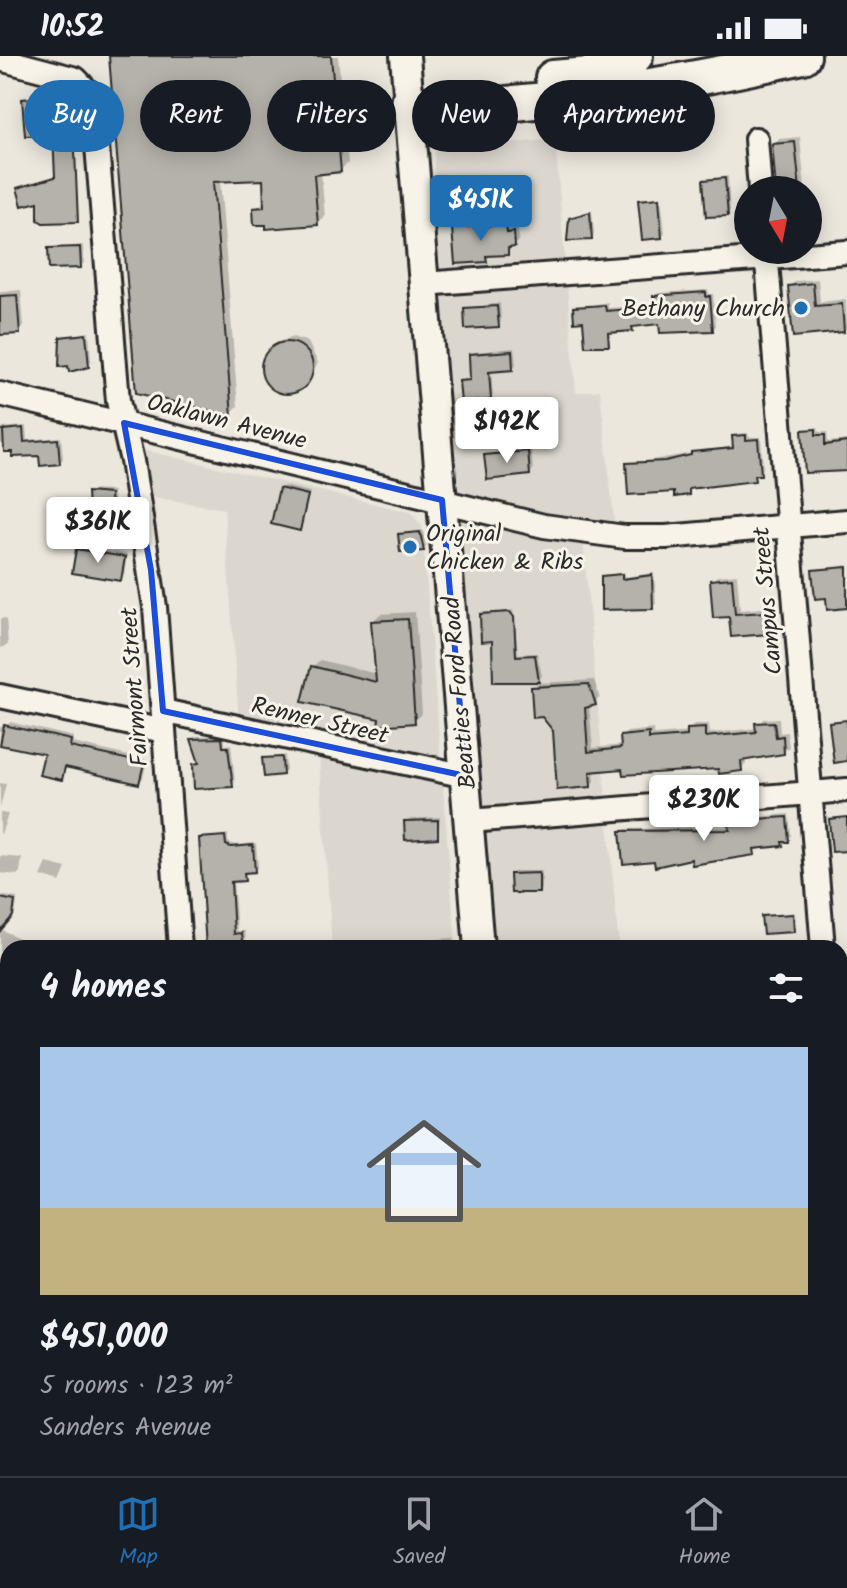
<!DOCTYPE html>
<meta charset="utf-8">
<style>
body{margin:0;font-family:Kalam,sans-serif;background:#242831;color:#f1f3f6;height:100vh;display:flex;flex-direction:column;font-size:30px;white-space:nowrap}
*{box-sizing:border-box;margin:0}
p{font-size:26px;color:#9ea1a6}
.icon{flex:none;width:44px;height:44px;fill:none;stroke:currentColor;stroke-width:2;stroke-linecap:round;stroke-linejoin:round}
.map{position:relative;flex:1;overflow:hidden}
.panel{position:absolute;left:0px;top:884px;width:848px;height:536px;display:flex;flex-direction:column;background:#171b24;border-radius:24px 24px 0 0;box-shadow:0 4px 20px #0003}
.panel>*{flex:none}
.top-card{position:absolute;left:24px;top:24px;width:800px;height:72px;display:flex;gap:16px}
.needle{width:52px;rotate:170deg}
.controls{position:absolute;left:734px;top:120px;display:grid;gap:16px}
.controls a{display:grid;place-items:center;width:88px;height:88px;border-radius:50%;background:#171b24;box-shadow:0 4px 20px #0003;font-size:40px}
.price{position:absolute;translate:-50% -68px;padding:0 18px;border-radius:8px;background:#fff;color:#222;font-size:26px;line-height:52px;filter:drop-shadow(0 2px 4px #0008)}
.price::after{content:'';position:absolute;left:50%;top:48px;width:24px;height:18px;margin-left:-12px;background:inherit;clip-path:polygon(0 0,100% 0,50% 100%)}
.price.active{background:#1f6fb2;color:#fff}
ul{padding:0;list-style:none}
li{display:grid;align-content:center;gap:16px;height:424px;padding:0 40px}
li+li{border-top:2px solid #363941}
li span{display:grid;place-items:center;height:248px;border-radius:0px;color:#555}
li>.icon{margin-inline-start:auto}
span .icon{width:144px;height:144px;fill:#fffc;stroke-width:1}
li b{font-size:34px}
h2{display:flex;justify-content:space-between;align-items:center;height:96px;padding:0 40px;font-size:34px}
.chip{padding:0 28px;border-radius:36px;background:#171b24;box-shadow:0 4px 20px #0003;font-size:28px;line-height:72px}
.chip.active{background:#1f6fb2;color:#fff}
.status{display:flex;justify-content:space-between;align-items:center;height:56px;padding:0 40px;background:#171b24;direction:ltr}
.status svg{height:22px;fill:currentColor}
.menu{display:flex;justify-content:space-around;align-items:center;height:112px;border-top:2px solid #363941;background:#171b24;font-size:22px;color:#9ea1a6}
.menu a{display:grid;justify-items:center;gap:4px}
.menu .active{color:#1f6fb2}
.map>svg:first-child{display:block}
</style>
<div class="status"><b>10:52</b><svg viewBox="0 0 49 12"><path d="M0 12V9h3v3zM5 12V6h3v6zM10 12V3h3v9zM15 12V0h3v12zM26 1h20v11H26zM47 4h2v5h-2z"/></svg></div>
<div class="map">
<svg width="847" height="1420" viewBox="0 0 847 1420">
<rect width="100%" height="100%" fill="#ebe7dd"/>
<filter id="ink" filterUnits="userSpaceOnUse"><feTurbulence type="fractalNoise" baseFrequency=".0125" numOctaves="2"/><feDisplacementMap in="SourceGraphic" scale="16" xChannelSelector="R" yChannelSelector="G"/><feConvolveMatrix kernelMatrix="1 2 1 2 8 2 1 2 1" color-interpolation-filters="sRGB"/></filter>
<g filter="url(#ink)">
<path fill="#dbd7ce" d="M555 83 576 337 600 334 616 481 583 484 619 892H494L463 514 433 122 435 95Z
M139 393 410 456 422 470 456 892H332L318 685 239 666 224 453 147 440Z
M847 1309V1420H533L532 1412H840V1310Z
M344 1412H494L495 1420H342Z"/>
<path fill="#0003" d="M111 0H338L348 107 340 114 321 116 325 160 317 167 267 166 255 153 266 145 264 122 220 124 238 350 231 357Z
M46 40 47 49 75 47 77 164 19 133 57 120 55 76 25 44Z
M800 81 805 134H778L774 89 779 83Z
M728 120 730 154 727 158 705 125Z
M661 140 665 177 662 180 640 145Z
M592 154 594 178 591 182 570 163Z
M511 163 512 172H518L519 184 507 197 492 198 486 204 454 172 459 167Z
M83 189 84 207 80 210 50 193Z
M818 223 820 246 846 243 847 271 843 275 790 230 796 225Z
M21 234 24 270 19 276 0 277V236Z
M708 234 709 238H713L716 270 712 273 661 266 611 275 608 288 575 252 608 246V252L656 249 658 237Z
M500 247 501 265 498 269 466 253Z
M89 276 91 305 88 309 62 282Z
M293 281 308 286 318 307 311 322 291 336 269 328 263 306 278 286Z
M514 292 516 309 512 312 491 314 493 339 490 342 461 326 472 322 471 299 474 296Z
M26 370 27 384 61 381 63 403 59 406 41 397 0 387V372Z
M818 371 819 376H827L828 386 847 384V411L804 375Z
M748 377 749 381H761L763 413 754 423 691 431 688 437 628 408 734 390 737 378Z
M531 393 533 414 530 417 486 400Z
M284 430 310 436 299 473 280 434Z
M92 434 113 435 114 464 111 468 89 437Z
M423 474 426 490 423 493 400 479Z
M81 490 127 498 124 519 121 522 78 494Z
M847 509V550L828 540 814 515Z
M624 516 625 521 654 517 656 547 652 551 603 520Z
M737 518 740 554 772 551 773 571 768 576 731 559 712 525 717 520Z
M513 554 518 598 537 597 542 620 538 624 494 583 482 559Z
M415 556 422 657 414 665 382 662 312 611 320 604 377 618 373 565 380 558Z
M6 562 8 589 0 592V563Z
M594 624 600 642 589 649 593 692 623 689 622 681 627 676 653 673 654 679 689 676 694 668H709L710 677 758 672 763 663 779 662 780 677 787 676 789 691 783 696 746 702V708L741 713 624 711 594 714 595 724 590 730 533 632 538 627Z
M10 666 74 681 73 687 147 704 143 722 139 726 67 710 61 722 46 696 0 686V671L6 672Z
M196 680H225V689L231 688 235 726 232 729 195 708 198 705 193 683Z
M285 699 286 714 283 718 264 703Z
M0 727 6 728 0 752Z
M0 757 8 758 1 778 0 777Z
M789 758 791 780 782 788 757 791 754 797 656 802 622 776 625 773 731 771 734 763Z
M440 761 438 780 406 766 409 763Z
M228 778V786L235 789 256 787 258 811 247 815 244 823 233 824 237 875H245L246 892H208L201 783Z
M0 800 22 802 20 816 17 819 0 817Z
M47 807 66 812 60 826 41 820Z
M516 815H542V832L539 835 512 818Z
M0 839 17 842 16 854 0 873 27 886 25 892H8V900L0 897Z
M795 856 796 870 793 874 763 861Z
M453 882 454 892H385L391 886Z
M541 889V892H516L517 891Z
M0 998H8V1032L4 1035H0Z
M0 1109 8 1111V1138L0 1136Z
M0 1241 8 1242V1268L0 1267Z
M8 1335V1364H0V1336Z
M840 1389H847V1420H765L764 1412H840Z
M255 1412H299L300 1420H256Z
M425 1412H479V1420H425Z"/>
<path fill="#b5b2ab" stroke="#2b2b2b" stroke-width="2" d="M109 0H331L341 116 314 119 318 169 266 173V169H254L253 152 264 151 263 124 213 126 232 360 136 337Z
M44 41 45 50 73 48 78 166 43 167 38 164V146L22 150 17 132 55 121 53 78 25 80 22 43Z
M795 86 800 134H776L772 88Z
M725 122 728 160 706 161 703 124Z
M659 142 662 182 642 184 638 144Z
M590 156 592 184 567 185 569 162Z
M506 168 507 177 514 176 515 191 508 192V199L486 200 487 206 455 208 452 172Z
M80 191 81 212 49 213 48 192Z
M813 227 815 250 842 248 844 276 793 281 788 230Z
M706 236V241L710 240 713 275 660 277 659 268 632 271 633 275 608 277 609 290H585L583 265 574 266 573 251 605 249 606 255 654 251 653 240Z
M17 239 20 278 0 279V240Z
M497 250 499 271 465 273 464 252Z
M86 278 89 311 69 316 68 310 59 311 60 281Z
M261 312a26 26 0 1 1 52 0a26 26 0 1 1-52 0Z
M512 295 513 314 489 316 491 344 461 347 459 325 470 324 469 298Z
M23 372 24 386 58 383 60 408 40 410 39 400 12 401V396H4L3 374Z
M816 373V379H825V389L847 386V415L805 417 802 374Z
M746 379V384L758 383 761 419H754L755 425 689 433V439L674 441V436L628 439 626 407 665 405 691 399V396L733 392 732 380Z
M528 395 530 419 487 424 484 399Z
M279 432 308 439 300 475 271 468Z
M87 436 110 438 112 470 89 471Z
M420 476 424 495 400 496 398 478Z
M76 493 125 501 121 525 72 517Z
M847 511V552L827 554 826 542 815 543 812 514Z
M622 518V523L652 519 653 553 601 554V520Z
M732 522 735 558 767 556 769 578 731 581 729 561 713 562 710 524Z
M510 556 514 561 516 600 535 599 539 626H493L492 585 481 586 480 558Z
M408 563 415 667 378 670 379 663 302 646 311 610 376 626 371 565Z
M589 628 596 649 585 652 588 696 621 692 620 680 649 677V683L687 680V673L705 672V681L756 676 755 667 774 666 776 681 783 680 784 698 741 705 742 715 719 718 718 713 623 719 622 713 590 716 591 731 557 734 553 675 542 661 533 662 531 631Z
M847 664V705L834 707 829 666Z
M4 669 71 684 70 691 144 707 139 728 65 711 62 724 39 719 44 698 0 689Z
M222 682 223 691H228L233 731 194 733 193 708 199 707 191 683Z
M282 701 283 719 264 721 262 702Z
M787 761 789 786H782L783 790 754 793 755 799 692 809 691 803 655 811 654 805 623 808 620 775 730 774 728 765Z
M847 761V795L832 796 829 763Z
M438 764V782L405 784 404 765Z
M225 780 226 789 231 791 253 789 255 816 244 817 245 825 231 826 234 878 242 877 244 892H206L199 782Z
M539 817V837H511L510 818Z
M0 842 15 845 13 860 0 875Z
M793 858 794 876 763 878 761 860Z"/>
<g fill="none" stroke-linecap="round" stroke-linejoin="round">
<defs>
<path id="minor" d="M0 3 76 23 93 41 118 345 132 405 155 551 180 892
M756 83 760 134
M766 194 823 892
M424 228 847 196
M0 338 544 470 625 481H666L847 465
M0 640 164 675
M163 655 466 720
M470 765 847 734
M0 959 8 961
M840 997 847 996
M840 1302 847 1301
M0 1404H8
M219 1412V1420"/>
<path id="major" d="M405 0 479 892
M515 1412V1420"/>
<path id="highway" d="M553 22 589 19 635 0
M409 45C447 59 484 50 524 46 619 38 710 21 803 0"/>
</defs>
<use href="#minor" stroke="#2b2b2b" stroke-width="28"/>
<use href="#major" stroke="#2b2b2b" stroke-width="34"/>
<use href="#highway" stroke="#2b2b2b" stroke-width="40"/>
<use href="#minor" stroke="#f7f3e8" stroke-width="22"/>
<use href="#major" stroke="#f7f3e8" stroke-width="28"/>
<use href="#highway" stroke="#f7f3e8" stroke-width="34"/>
</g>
</g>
<path fill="none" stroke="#1d4ed8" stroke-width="6" stroke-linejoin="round" d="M124 367 442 444 466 720 163 655 151 514Z"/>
<g fill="#1f6fb2" stroke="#f7f3e8" stroke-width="3">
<circle cx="801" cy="252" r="8"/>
<circle cx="410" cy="491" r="8"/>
</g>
<g text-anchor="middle" stroke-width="6" stroke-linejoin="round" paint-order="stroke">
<g font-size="24" fill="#2b2b2b" stroke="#f7f3e8" text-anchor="end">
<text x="785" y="260">Bethany Church</text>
<text x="426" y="485" text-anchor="start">Original<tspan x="426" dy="28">Chicken &amp; Ribs</tspan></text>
</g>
<g font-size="24" fill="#2b2b2b" stroke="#f7f3e8">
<text transform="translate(227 365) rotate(14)" y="8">Oaklawn Avenue</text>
<text transform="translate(767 545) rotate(-95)" y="8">Campus Street</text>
<text transform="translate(134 631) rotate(-94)" y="8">Fairmont Street</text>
<text transform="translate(459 637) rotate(-95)" y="8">Beatties Ford Road</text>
<text transform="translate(320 664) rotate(13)" y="8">Renner Street</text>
</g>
</g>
</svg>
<div class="controls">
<a><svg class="needle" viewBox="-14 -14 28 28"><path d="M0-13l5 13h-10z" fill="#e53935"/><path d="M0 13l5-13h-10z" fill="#9ea1a6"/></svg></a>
</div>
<b class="price active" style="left:481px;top:187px">$451K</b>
<b class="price" style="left:507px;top:409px">$192K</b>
<b class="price" style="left:98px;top:509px">$361K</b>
<b class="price" style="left:704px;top:787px">$230K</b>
<div class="top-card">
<a class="chip active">Buy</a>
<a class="chip">Rent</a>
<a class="chip">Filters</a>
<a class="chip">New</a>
<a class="chip">Apartment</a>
</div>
<section class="panel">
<h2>4 homes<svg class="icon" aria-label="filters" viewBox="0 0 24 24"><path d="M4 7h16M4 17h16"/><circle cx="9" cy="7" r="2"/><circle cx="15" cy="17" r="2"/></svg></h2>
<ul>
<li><span style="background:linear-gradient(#a9c7e8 65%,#c2b280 0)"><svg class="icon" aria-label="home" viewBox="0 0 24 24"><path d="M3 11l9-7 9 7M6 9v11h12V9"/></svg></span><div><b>$451,000</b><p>5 rooms · 123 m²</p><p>Sanders Avenue</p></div></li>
</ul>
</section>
</div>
<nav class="menu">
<a class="active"><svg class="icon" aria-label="map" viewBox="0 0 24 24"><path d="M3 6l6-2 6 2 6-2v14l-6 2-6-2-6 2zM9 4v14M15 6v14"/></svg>Map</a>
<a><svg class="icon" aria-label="saved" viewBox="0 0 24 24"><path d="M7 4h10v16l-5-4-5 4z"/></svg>Saved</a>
<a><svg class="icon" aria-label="home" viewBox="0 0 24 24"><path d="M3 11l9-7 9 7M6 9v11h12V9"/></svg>Home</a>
</nav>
